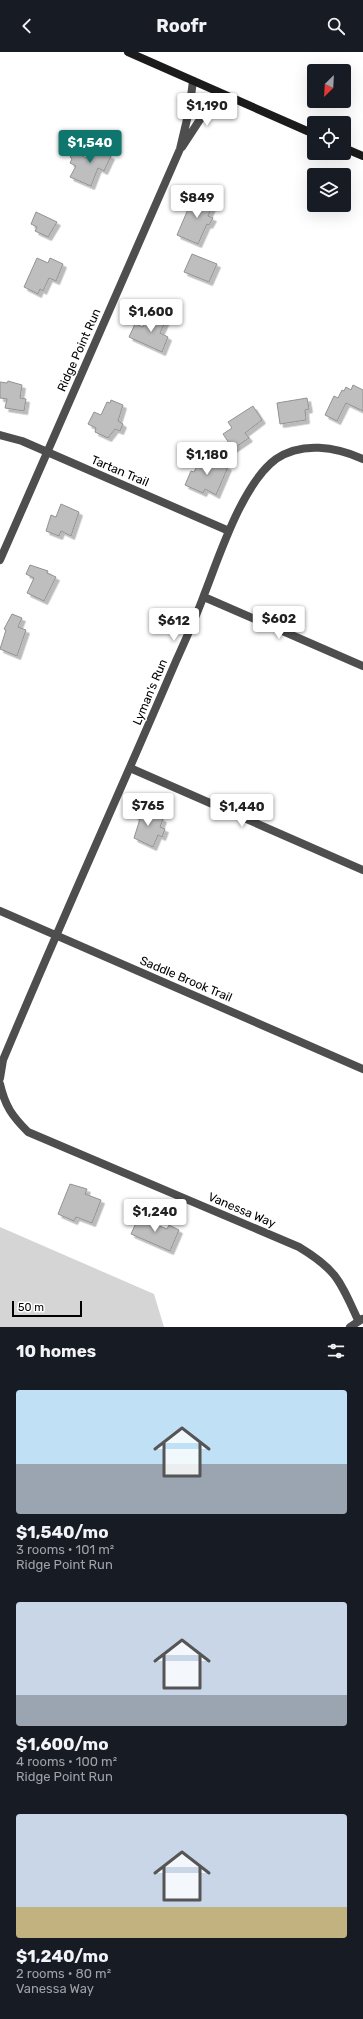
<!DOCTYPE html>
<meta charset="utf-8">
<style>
body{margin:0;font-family:Rubik,sans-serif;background:#20242c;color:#f1f3f6;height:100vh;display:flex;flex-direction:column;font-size:15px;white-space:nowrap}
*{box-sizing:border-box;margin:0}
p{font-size:13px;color:#9ea1a6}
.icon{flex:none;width:22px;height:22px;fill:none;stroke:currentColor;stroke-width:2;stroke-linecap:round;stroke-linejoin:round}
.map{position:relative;height:1275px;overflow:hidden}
.drawer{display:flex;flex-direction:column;background:#171b24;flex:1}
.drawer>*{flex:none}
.needle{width:26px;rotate:204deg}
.tools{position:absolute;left:307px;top:12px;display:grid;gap:8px}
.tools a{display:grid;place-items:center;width:44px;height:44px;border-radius:4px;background:#171b24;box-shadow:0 4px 16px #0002;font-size:20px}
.scale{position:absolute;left:12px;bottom:10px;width:70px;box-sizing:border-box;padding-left:4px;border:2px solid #000;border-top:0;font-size:11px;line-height:14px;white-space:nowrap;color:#000;-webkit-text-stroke:3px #fff;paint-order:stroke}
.price{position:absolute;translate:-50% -34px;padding:0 9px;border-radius:4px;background:#fff;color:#222;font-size:13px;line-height:26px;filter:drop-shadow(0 1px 2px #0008)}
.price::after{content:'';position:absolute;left:50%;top:24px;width:12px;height:9px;margin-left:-6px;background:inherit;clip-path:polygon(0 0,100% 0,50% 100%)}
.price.current{background:#0f766e;color:#fff}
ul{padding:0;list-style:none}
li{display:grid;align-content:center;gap:8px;height:212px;padding:0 16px}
li span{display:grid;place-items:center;height:124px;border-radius:4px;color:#555}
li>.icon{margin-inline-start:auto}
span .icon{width:72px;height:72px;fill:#fffc;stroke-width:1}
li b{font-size:17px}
h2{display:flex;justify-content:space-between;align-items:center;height:48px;padding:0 16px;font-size:17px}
header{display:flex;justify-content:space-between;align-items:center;height:52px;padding:0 16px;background:#171b24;font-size:18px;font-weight:700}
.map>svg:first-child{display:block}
</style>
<header><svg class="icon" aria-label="back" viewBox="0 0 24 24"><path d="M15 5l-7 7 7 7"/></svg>Roofr<svg class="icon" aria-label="search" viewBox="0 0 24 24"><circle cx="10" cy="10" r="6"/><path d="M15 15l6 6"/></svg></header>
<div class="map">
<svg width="363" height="1275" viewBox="0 0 363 1275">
<defs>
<filter id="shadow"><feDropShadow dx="3.5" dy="3.5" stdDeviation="0" flood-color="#0004"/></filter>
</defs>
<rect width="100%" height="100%" fill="#fff"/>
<path fill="#d5d5d5" d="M0 1175 154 1242 164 1275H0Z"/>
<path fill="#bebebe" stroke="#929292" filter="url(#shadow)" d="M93 90 108 96 105 101 111 104 104 119 98 116 91 134 70 125 76 114 70 111 72 107 70 105 74 99 86 106Z
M198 140 215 148 208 164 213 166 209 173 207 172 198 192 177 183 189 155 191 156Z
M36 160 57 170 48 185 35 179 37 175 31 172Z
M192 202 217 212 209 230 184 220Z
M37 206 48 211 50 206 63 212 56 229 49 226 43 239 40 237 38 242 24 235Z
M152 261 166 268 160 281 168 285 162 300 129 285 135 272 143 275 147 266 149 268Z
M8 329 22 333 20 346 26 347 24 359 5 356 7 347 0 346V330L7 331Z
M353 333 363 338V359L346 351 337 369 325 363 334 344 338 346 342 338 344 339 346 335 351 338Z
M307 346 309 357 305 358 306 368 280 372 277 351Z
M111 348 123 353 118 369 123 372 120 379 115 377 108 386 95 380 96 376 88 372 94 360 101 363 107 350 110 351Z
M253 354 262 368 245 381 249 386 233 397 223 382 232 376 228 370Z
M202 403 228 415 216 443 205 437 203 441 185 433 191 419 194 420Z
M61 452 79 460 71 484 61 479 59 484 46 479 51 463 56 465Z
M30 513 48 519 47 521 56 525 44 549 27 541 34 526 26 522Z
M12 562 22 566 18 575 26 578 17 604 0 597 6 578 4 577Z
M138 756 145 759 146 757 163 767 160 775 165 777 162 785 158 783 153 795 134 786 140 767 134 764Z
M70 1132 87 1137 85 1142 101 1148 92 1171 76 1165 74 1169 58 1162Z
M140 1162 153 1168 152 1171 167 1177 169 1173 179 1178 170 1199 131 1182Z"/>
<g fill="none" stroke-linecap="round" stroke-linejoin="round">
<path stroke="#4e4e4e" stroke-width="8" d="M182 95 218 40
M0 383 22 389 229 479
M0 508 180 97 189 59 193 29
M204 545 363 614
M130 716 363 818
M0 859 363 1017
M0 1026 3 1008C59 874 119 742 176 609 186 587 196 565 204 543 219 505 242 432 276 407 302 389 336 395 363 407
M0 1032C5 1054 12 1064 28 1080L299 1195C337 1218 340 1229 358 1268
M350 1275 362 1267"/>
<path stroke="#1b1b1b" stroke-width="8" d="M128 0 314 82
M344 96 363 104"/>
</g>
<g text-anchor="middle" stroke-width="3" stroke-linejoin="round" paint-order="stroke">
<g font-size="12" fill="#000" stroke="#fff">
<text transform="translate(79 298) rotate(-66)" y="4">Ridge Point Run</text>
<text transform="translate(120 419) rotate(23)" y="4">Tartan Trail</text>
<text transform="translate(150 640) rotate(-67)" y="4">Lyman's Run</text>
<text transform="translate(186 927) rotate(23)" y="4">Saddle Brook Trail</text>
<text transform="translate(242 1158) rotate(23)" y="4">Vanessa Way</text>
</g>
</g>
</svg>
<div class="tools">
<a><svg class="needle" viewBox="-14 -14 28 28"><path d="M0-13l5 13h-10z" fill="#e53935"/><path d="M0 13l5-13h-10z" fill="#9ea1a6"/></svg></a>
<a><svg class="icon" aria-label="locate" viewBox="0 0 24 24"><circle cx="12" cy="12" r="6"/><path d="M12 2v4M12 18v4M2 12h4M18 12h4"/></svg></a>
<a><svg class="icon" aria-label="layers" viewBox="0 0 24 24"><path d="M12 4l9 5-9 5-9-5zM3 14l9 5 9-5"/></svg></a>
</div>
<div class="scale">50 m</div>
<b class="price" style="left:207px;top:75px">$1,190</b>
<b class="price current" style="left:90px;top:112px">$1,540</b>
<b class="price" style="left:197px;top:167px">$849</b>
<b class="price" style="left:151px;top:281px">$1,600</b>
<b class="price" style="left:207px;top:424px">$1,180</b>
<b class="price" style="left:279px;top:588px">$602</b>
<b class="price" style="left:174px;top:590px">$612</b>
<b class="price" style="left:148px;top:775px">$765</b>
<b class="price" style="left:242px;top:776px">$1,440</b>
<b class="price" style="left:155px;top:1181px">$1,240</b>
</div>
<section class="drawer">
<h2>10 homes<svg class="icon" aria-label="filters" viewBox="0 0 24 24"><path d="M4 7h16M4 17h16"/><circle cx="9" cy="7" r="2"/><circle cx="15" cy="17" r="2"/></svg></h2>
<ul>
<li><span style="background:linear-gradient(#bfe0f5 60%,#9aa5b1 0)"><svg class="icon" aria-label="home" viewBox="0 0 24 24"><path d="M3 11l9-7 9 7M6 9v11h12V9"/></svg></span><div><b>$1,540/mo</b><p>3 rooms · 101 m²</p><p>Ridge Point Run</p></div></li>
<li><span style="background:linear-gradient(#c9d6e8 75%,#9aa5b1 0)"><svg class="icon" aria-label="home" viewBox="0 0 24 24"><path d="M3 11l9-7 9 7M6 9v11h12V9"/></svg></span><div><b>$1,600/mo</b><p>4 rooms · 100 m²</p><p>Ridge Point Run</p></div></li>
<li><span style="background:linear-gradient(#c9d6e8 75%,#c2b280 0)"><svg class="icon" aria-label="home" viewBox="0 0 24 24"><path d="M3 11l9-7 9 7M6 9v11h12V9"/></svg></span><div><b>$1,240/mo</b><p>2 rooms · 80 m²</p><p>Vanessa Way</p></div></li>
</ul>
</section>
